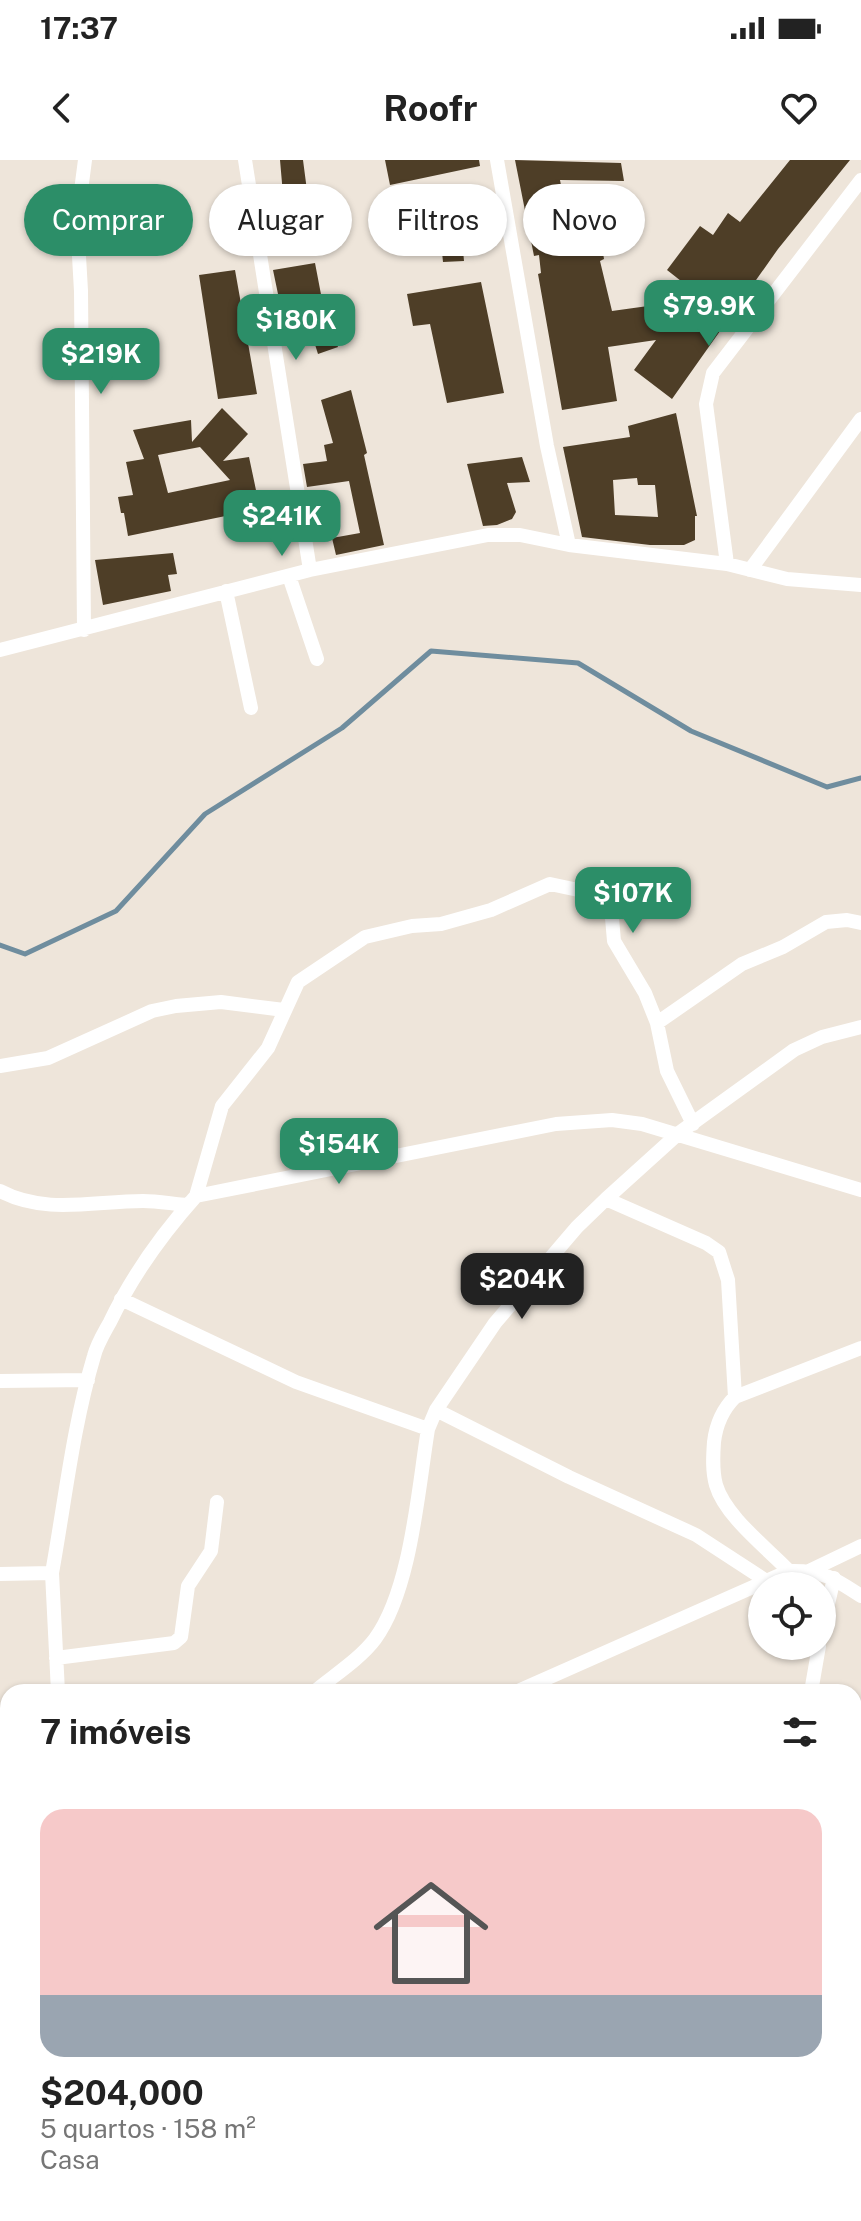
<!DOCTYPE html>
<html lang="pt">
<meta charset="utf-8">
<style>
body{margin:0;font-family:"Public Sans",sans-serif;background:#f2f2f2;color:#222;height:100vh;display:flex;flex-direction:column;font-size:30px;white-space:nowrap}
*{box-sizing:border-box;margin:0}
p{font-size:26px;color:#767676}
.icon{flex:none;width:44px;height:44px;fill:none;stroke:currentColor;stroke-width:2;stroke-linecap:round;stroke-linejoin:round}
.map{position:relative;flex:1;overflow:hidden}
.details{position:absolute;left:0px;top:1524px;width:862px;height:538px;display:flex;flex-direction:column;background:#fff;border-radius:24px 24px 0 0;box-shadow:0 2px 6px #0004}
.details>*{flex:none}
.banner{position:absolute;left:24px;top:24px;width:814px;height:72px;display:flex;gap:16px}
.controls{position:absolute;left:748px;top:1412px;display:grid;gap:16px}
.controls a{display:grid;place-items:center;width:88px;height:88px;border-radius:50%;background:#fff;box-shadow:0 2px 6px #0004;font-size:40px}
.price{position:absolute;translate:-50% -68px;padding:0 18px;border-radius:16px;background:#2c8e68;color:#fff;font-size:26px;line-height:52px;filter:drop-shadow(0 2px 4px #0008)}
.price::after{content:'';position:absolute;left:50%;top:48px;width:24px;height:18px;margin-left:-12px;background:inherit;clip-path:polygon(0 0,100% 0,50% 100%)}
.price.selected{background:#222;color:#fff}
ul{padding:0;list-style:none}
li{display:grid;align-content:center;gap:16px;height:424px;padding:0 40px}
li span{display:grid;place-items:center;height:248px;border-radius:24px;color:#555}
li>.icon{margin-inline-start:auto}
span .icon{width:144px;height:144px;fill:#fffc;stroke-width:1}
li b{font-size:34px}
h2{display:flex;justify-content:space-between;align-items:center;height:96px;padding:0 40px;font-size:34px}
.tag{padding:0 28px;border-radius:36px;background:#fff;box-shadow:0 2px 6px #0004;font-size:28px;line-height:72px}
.tag.selected{background:#2c8e68;color:#fff}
.status{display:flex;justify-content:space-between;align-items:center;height:56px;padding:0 40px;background:#fff;direction:ltr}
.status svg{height:22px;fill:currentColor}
header{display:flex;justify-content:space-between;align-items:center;height:104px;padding:0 40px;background:#fff;font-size:36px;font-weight:700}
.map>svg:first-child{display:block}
</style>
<div class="status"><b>17:37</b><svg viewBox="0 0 49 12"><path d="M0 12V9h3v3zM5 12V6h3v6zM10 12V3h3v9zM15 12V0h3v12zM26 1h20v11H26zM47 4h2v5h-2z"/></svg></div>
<header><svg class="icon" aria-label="back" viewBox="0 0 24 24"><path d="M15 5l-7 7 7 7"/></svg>Roofr<svg class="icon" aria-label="heart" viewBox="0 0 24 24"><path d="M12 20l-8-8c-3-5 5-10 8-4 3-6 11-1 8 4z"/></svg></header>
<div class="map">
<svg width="861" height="2061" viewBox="0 0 861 2061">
<rect width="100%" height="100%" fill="#eee5da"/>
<path fill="#bfc6b2" d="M8 1814V2054H60V2061H0V1815Z"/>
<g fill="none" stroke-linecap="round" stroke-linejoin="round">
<path stroke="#6f8d9e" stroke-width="5" d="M0 785 25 794 116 751 205 654 342 568 431 491 578 503 691 571 827 627 861 618"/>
</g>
<path fill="#4e3e27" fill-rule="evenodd" d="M280 0H303L312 69H286Z
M385 0H479L480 6 390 25Z
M515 0 621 3 624 21 560 20 569 67 598 62 604 99 600 101 612 151 648 146 659 149 681 121 667 110 700 66 713 75 728 53 740 62 790 0H850L778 89 672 239 634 210 656 180 608 187 617 241 562 250 538 114 541 113 539 95 534 96Z
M420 46 428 69 400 77 393 52Z
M477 66 481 88 463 90 464 101 443 102 440 72Z
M315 103 324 150 338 187 318 194 306 156 283 158 273 110Z
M235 110 257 234 218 239 199 115Z
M481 122 504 233 447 243 430 164 413 166 407 134Z
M351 230 367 293 364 295 384 385 336 395 332 378 360 373 349 321 307 327 303 304 327 301 324 285 333 283 321 240Z
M222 248 248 274 223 301 249 297 260 349 128 376 124 353H121L118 337 133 335 126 302 144 299 133 270 191 260 192 282ZM200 287 230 320 168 333 158 295Z
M676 253 697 356H695V380L684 385H650L582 377 563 287 630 277 628 266ZM637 318 638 325H655L658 357 615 355 613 320Z
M522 297 530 322 507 323 516 352 512 359 497 365 483 366 467 304Z
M173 393 177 414 168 415 171 431 103 445 95 400Z"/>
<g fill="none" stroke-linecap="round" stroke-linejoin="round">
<path stroke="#878179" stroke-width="3" stroke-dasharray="4 6" stroke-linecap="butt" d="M23 2061 25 2054"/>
<path stroke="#fff" stroke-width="14" d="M245 0 310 410
M497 0 547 286 569 385
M727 404 706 244 713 213 861 20
M750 410 861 259
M289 416 317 499
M226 431 251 548
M84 470 81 131 77 61 85 0
M0 490 310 410 488 375H520L569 385 727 404 787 419 861 425
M657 863 742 804 783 787 826 762 847 760 861 763
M0 906 48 898 152 851 176 846 221 842 284 850
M0 1031C45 1055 94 1041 143 1041 158 1041 173 1044 188 1045
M196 1036 222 946 268 888 298 822 365 777 412 766 441 764 491 750 550 724 597 734 603 739 612 758 614 781 645 833 657 863 667 911 693 964
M606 1039 706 1083 719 1092 728 1120 735 1237
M121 1139 296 1222 428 1269
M0 1221 88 1220
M436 1250 569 1317 696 1375 765 1420
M811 1410 861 1386
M789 1411C767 1388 725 1356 716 1325 712 1311 713 1296 714 1282 716 1265 723 1249 735 1237L861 1188
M52 1413C65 1341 73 1266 94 1196 97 1184 104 1173 110 1162 132 1116 162 1074 196 1036L556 964 612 960 642 964 861 1030
M0 1414 52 1413 58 1532
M822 1470 834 1418
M56 1498 174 1483 181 1477 188 1426 211 1391 217 1342
M314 1532C333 1516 360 1499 375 1479 411 1430 418 1330 428 1269L436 1250 495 1163 577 1067 606 1039 679 973 794 890 822 877 861 867
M516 1532 789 1411C822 1410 834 1418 861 1436
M811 1532 819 1486
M0 1616H8
M0 1799 8 1798
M571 2054 575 2061
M75 2061V2054
M769 2061V2054"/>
</g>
</svg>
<div class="controls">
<a><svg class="icon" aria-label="locate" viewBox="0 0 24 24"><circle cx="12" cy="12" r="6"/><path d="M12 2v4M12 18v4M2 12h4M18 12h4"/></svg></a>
</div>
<b class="price" style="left:709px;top:188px">$79.9K</b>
<b class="price" style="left:296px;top:202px">$180K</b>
<b class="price" style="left:101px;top:236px">$219K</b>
<b class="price" style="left:282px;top:398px">$241K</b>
<b class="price" style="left:633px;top:775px">$107K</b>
<b class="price" style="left:339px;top:1026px">$154K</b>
<b class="price selected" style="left:522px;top:1161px">$204K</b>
<div class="banner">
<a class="tag selected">Comprar</a>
<a class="tag">Alugar</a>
<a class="tag">Filtros</a>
<a class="tag">Novo</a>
</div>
<section class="details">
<h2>7 imóveis<svg class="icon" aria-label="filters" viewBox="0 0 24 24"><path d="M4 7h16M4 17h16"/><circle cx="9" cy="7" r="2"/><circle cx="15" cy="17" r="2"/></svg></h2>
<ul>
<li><span style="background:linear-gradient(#f6c9c9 75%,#9aa5b1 0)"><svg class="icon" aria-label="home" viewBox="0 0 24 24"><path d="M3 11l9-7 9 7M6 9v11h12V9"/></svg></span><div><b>$204,000</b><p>5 quartos · 158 m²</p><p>Casa</p></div></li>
</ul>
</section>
</div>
